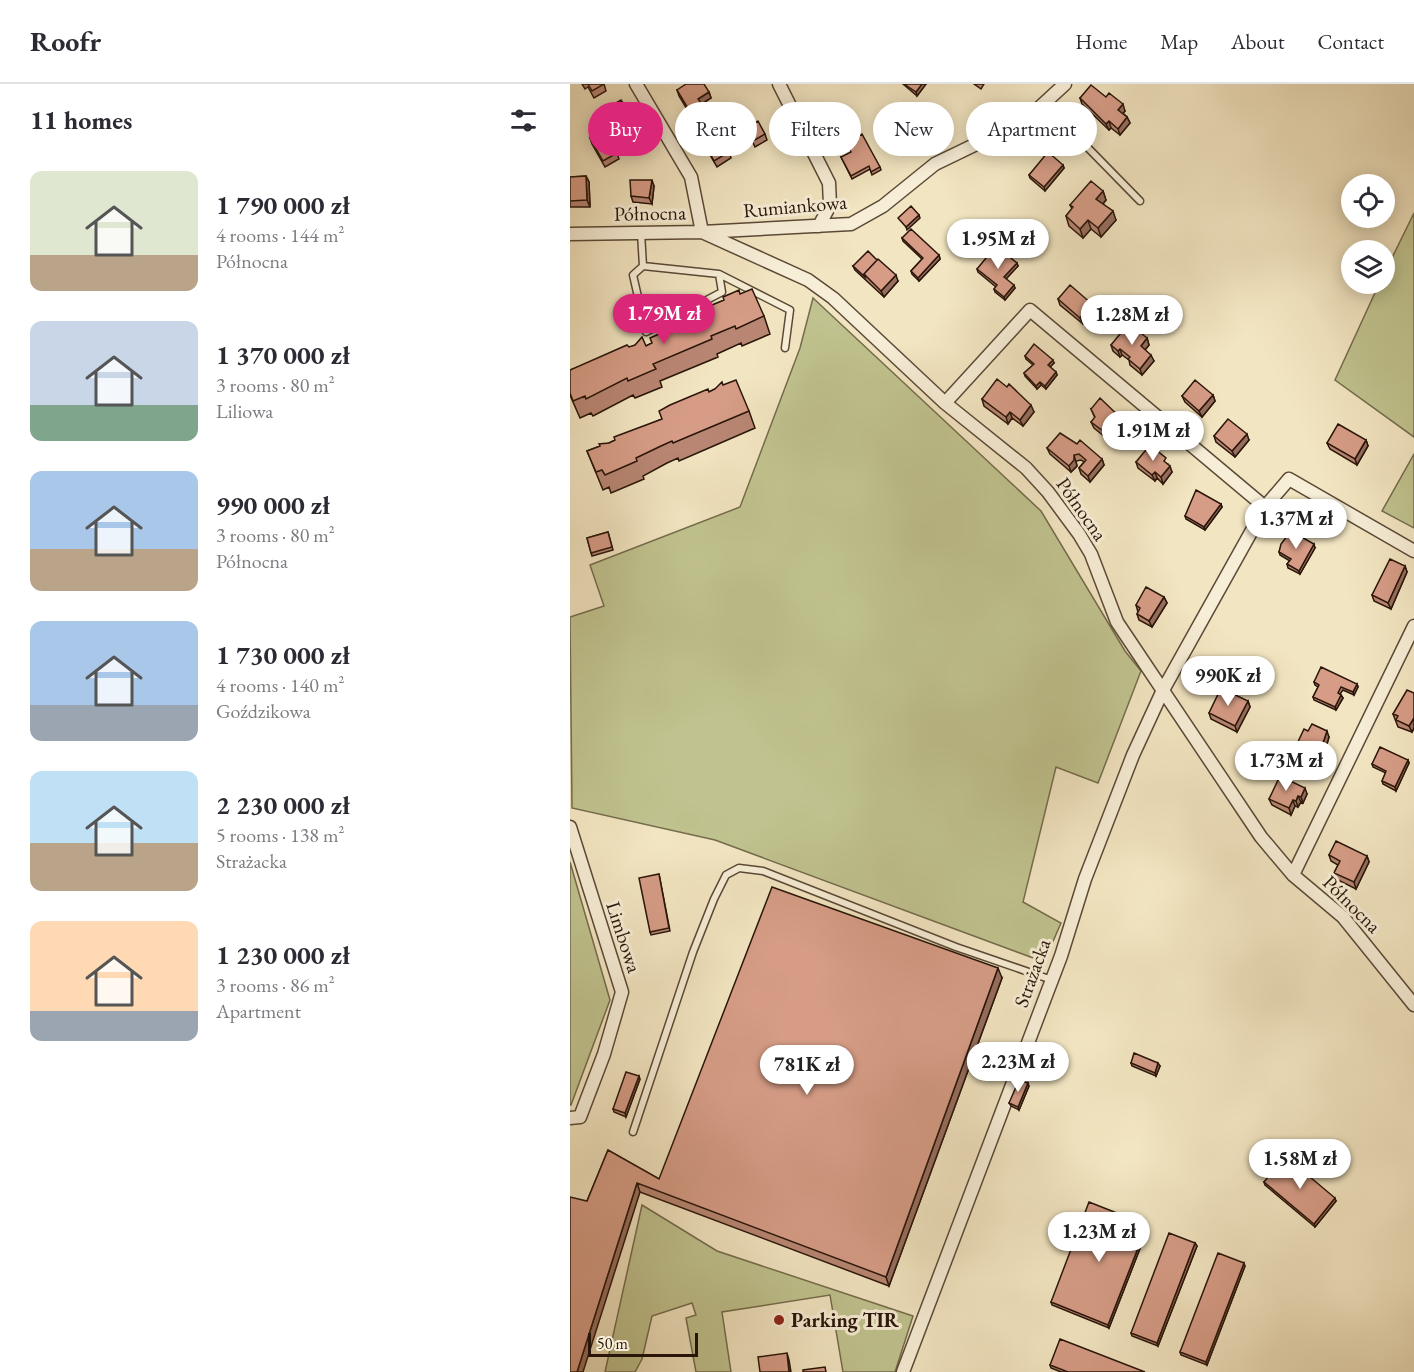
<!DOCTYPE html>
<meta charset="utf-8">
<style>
body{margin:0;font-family:"EB Garamond",serif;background:#f7f7f7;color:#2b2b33;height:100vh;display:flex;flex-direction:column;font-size:22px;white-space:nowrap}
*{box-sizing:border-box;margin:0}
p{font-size:20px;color:#7c7c81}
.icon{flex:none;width:33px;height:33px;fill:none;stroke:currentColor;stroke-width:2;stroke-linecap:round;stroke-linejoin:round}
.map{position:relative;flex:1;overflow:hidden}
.details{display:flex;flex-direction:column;background:#fff;width:570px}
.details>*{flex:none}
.top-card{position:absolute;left:18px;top:18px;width:570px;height:54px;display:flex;gap:12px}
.tools{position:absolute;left:771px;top:90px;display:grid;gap:12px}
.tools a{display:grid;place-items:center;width:54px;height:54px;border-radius:50%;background:#fff;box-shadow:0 3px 15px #0003;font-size:30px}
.scale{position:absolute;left:18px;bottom:15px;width:110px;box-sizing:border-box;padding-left:6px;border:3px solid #291509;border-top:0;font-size:16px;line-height:21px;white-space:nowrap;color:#291509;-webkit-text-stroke:4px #f7eed7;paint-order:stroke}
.price{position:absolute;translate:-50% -51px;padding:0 14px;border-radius:21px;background:#fff;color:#222;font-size:20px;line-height:39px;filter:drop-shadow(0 2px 3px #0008)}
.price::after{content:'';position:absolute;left:50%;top:36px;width:18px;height:14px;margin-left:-9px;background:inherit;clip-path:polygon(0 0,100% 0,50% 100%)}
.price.active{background:#db2777;color:#fff}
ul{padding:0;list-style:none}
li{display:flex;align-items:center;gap:18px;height:150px;padding:0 30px}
li span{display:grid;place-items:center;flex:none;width:168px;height:120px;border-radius:12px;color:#555}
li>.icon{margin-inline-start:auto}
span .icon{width:72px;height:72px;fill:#fffc;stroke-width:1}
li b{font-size:26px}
h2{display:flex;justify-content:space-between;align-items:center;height:72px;padding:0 30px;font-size:26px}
.tag{padding:0 21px;border-radius:27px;background:#fff;box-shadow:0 3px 15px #0003;font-size:21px;line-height:54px}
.tag.active{background:#db2777;color:#fff}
header{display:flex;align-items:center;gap:36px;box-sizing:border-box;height:84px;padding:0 30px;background:#fff;border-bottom:2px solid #e1e1e2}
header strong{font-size:28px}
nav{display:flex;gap:33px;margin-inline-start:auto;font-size:21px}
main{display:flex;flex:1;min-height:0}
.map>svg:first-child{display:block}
</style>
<header>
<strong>Roofr</strong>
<nav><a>Home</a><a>Map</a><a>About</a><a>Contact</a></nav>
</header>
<main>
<section class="details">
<h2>11 homes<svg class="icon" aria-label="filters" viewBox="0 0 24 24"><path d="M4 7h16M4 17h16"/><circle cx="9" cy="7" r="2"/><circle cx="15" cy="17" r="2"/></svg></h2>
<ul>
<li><span style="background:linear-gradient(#dfe7d0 70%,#b9a48a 0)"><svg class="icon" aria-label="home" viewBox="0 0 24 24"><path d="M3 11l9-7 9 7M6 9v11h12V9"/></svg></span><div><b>1 790 000 zł</b><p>4 rooms · 144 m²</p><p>Północna</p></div></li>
<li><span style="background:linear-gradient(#c9d6e8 70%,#7fa58c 0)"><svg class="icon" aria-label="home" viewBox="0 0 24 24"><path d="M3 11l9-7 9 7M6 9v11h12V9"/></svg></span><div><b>1 370 000 zł</b><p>3 rooms · 80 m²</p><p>Liliowa</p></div></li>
<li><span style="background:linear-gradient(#a9c7e8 65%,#b9a48a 0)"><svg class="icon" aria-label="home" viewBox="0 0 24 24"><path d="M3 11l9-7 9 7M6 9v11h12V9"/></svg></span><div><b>990 000 zł</b><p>3 rooms · 80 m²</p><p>Północna</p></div></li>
<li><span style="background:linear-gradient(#a9c7e8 70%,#9aa5b1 0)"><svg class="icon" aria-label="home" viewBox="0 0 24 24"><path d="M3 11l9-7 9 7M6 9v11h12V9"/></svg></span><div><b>1 730 000 zł</b><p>4 rooms · 140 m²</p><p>Goździkowa</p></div></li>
<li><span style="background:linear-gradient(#bfe0f5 60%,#b9a48a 0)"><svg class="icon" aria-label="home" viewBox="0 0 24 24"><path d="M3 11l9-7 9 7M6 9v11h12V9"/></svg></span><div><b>2 230 000 zł</b><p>5 rooms · 138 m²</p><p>Strażacka</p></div></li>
<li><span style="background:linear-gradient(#ffd9b3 75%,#9aa5b1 0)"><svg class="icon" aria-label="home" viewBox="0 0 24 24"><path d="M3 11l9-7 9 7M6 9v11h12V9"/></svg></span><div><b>1 230 000 zł</b><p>3 rooms · 86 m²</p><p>Apartment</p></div></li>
</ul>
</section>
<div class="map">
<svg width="844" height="1288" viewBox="0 0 844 1288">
<rect width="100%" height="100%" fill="#f2e5c1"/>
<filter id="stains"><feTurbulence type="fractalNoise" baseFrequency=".00333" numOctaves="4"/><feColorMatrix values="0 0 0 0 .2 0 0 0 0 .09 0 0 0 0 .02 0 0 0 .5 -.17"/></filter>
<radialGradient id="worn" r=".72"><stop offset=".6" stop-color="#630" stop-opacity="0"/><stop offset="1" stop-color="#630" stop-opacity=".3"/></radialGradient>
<path fill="#c0c38f" stroke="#746c4c" stroke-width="1.5" d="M844 129V353L765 296 809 200H814L815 188Z
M243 214 471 427 555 567 571 587 528 699 486 683 453 818 491 839 474 878 145 756 2 724 0 533 34 522 20 481 170 423 230 264Z
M844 370V444L812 427Z
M0 778 40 916 1 1021H0Z
M72 1121 147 1167 343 1232 325 1288H273L260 1211 152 1228 161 1288H126L116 1234 126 1231 122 1219 82 1232 72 1275 65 1288H35Z"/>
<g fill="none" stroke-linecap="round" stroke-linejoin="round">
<defs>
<path id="service" d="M475 20 570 117
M71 149 73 182 149 190 220 226 215 264
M73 182 63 191 76 248 152 208 149 190
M63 1048 123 868 144 815 156 791 169 784 193 787 386 863 482 896"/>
<path id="minor" d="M66 0 121 93 132 148 281 140 313 122 365 80 456 36 495 0
M209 0 259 99 260 121 249 142
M0 150 132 148 238 196 263 214 375 319 456 384 478 408 509 450 521 470 547 538 691 753 723 791 773 833 844 921
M375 319 460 226 695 423
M0 743 52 908 34 970 10 1033 0 1034
M723 791 844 542
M333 1288 491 872 515 795 563 671 593 606 695 423 719 395 844 467"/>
</defs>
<use href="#service" stroke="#5b4937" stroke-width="9"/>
<use href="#minor" stroke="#5b4937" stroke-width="15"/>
<use href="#service" stroke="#f7eed7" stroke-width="6"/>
<use href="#minor" stroke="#f7eed7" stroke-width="12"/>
</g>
<path fill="#b88673" stroke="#291509" stroke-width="1.5" d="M12 0H34L36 7 24 14 18 3 15 5Z
M333 0H356L347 12Z
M404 0H414L411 5Z
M107 6 139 8 141 14 132 20 136 30 124 37 109 12Z
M536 13 555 27 553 29 557 33 560 39 550 51 541 44 539 46 512 20 510 14Z
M37 24 64 34 66 41 48 52 40 39 38 33 40 32Z
M320 35 344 50 345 53 320 65 312 50 323 43Z
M176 44 195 50 197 56 185 63Z
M20 54 47 69 49 75 35 83 22 60Z
M134 58 159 68 161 74 147 83 136 64Z
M271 73 310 83 311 86 302 91 300 85 282 95Z
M493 81 494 84 475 107 460 94 459 91Z
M16 92 19 98 20 123H0V93Z
M84 102 82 120 63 118 61 112Z
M533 107 536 116 533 120 546 136 531 153 521 145 513 154 499 142 496 132 502 125 500 121Z
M332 154 369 171 370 175 349 197 342 190 341 187 352 175 333 157Z
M447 179 448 182 436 195 445 204 435 216 425 208 424 205 426 203 408 188 407 185Z
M283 182 328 197 314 213 285 186Z
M170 210 194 232 200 250 172 262 171 259 147 270 148 273 90 297 92 303 65 314 63 311 23 332 21 329 10 334 0 311V286L59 263 76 262 82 259 105 243 103 237 119 234Z
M488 215 525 226 513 240 490 221Z
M577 254 579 261 575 266 584 277 572 291 560 281 559 276 552 271 550 273 543 267 541 261Z
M455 272 484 279 480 283 486 288 487 291 476 305 471 301 467 305 455 292 454 289 463 281 456 275Z
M153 301 179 327 185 344 109 377 108 374 97 379 73 392 74 395 41 409 39 403 33 406 17 367 39 359 92 335 139 308Z
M643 311 645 317 632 333 615 318 612 312Z
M412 315 464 328 453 342 442 334 438 340 414 322Z
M521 325 556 339 559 345 549 356 539 348 535 353 524 344 521 338 525 334Z
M644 352 679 356 665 373 646 358Z
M796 356 798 362 787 381 760 365 757 359Z
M477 364 532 375 534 381 520 398 511 390 509 384 514 378 511 376 506 377 507 382 501 388 480 370Z
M566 378 598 380 602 388 593 400 587 394 585 397 568 384Z
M651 420 652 423 635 446 616 435 615 432Z
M38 448 43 466 22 472 17 454Z
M745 464 730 490 718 484 717 480 720 477 710 471 709 468Z
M835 482 837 488 821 525 804 517 802 511Z
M594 513 597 519 582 543 569 536 567 530 568 528 566 521Z
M744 598 787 600 788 603 784 611 773 606 770 610 773 614 766 626 744 616 743 613 748 603 745 601Z
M844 609V644L842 648 828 643 823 630Z
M678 617 680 623 667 648 641 635 639 629Z
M738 647 759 653 752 677 729 666 727 660Z
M838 676 839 679 826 707 813 700 812 697 816 689 803 683 802 680Z
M737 710 733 719 731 718 728 723 725 722 721 731 702 721 699 715Z
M759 771 797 772 799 778 786 805 766 795 764 789 768 781 761 777Z
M89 790 100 847 81 851 80 848Z
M432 894 319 1202 70 1108 17 1117 38 1066 89 1095Z
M561 979 590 982 586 992 562 982Z
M70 995 56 1033 44 1028 43 1025Z
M459 1002 449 1026 441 1022 439 1019Z
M694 1098 766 1117 745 1143 695 1101Z
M577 1141 578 1144 539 1244 482 1221 481 1218Z
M625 1159 627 1162 588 1262 562 1252 561 1249Z
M675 1182 637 1281 611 1271 610 1268Z
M480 1281 575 1288H491L481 1284Z"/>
<path fill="#966d5e" stroke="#291509" stroke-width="1.5" d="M352 0H356L347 12 346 8Z
M139 8 141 14 130 21 128 15Z
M553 20 555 27 551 32 548 26Z
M134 23 136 30 124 37 122 31Z
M557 33 560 39 550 51 548 45Z
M539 37 541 44 539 46 536 40Z
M493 81 494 84 475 107 474 103Z
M16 92 19 98 20 123 17 116Z
M82 96 84 102 82 120 79 114Z
M533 107 536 116 529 124 526 115Z
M543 127 546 136 531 153 528 144Z
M349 131 350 134 337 146 336 143Z
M518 136 521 145 513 154 510 145Z
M369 171 370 175 349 197 348 194Z
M447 179 448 182 435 196 434 193Z
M326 191 328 197 314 213 311 207Z
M444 201 445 204 435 216 434 213Z
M522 220 525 226 513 240 510 234Z
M577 254 579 261 573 268 571 262Z
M550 265 552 271 550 273 548 267Z
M581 271 584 277 572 291 570 285Z
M483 276 484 279 479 284 478 281Z
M486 288 487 291 476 305 475 302Z
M470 298 471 301 467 305 466 302Z
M643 311 645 317 632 333 629 327Z
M461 321 464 328 453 342 450 336Z
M440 328 442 334 438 340 436 333Z
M556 339 559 345 549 356 547 350Z
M537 342 539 348 535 353 533 347Z
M677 350 679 356 665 373 662 367Z
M796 356 798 362 787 381 785 375Z
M504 371 507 382 501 388 499 382Z
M532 375 534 381 520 398 518 392Z
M600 382 602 388 593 400 591 393Z
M585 388 587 394 585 397 582 391Z
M651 420 652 423 635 446 634 443Z
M744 460 745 464 730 490 729 487Z
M835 482 837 488 821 525 818 519Z
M594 513 597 519 582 543 579 537Z
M787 600 788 603 784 611 783 608Z
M771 611 773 614 766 626 765 623Z
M678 617 680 623 667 648 665 642Z
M844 634V644L842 648 839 642Z
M757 647 759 653 752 677 749 671Z
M838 676 839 679 826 707 825 703Z
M735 704 737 710 733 719 731 713Z
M728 712 731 718 728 723 726 717Z
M723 716 725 722 721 731 719 724Z
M797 772 799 778 786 805 784 798Z
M428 884 432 894 319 1202 316 1193Z
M588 979 590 982 586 992 585 989Z
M69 992 70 995 56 1033 55 1029Z
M458 999 459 1002 449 1026 448 1023Z
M67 1099 70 1108 13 1288H7Z
M765 1114 766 1117 745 1143 744 1140Z
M577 1141 578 1144 539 1244 538 1241Z
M625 1159 627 1162 588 1262 587 1259Z
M674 1179 675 1182 637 1281 636 1278Z
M217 1269 219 1276 221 1288H219Z"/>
<path fill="#d69c86" stroke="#291509" stroke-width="1.5" d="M18 0H34L22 7Z
M116 0H134L139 8 128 15 134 23 122 31 107 6Z
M334 0H352L346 8Z
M521 1 536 13 539 9 553 20 548 26 557 33 548 45 539 37 536 40 510 14Z
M51 16 64 34 45 45 38 33 41 31 37 24Z
M332 28 344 50 319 62 312 50 324 43 320 35Z
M188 37 195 50 183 57 176 44Z
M33 46 47 69 33 77 20 54Z
M149 50 159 68 144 77 134 58Z
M292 50 310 83 301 88 299 82 281 92 271 73 281 68 276 59Z
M478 68 493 81 474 103 459 91Z
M16 92 17 116 0 117V93Z
M60 96H82L79 114 61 112Z
M521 97 533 107 526 115 543 127 528 144 518 136 510 145 496 132 503 123 500 121Z
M341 122 349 131 336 143 328 134Z
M341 145 369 171 348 194 341 187 353 174 332 154Z
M426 162 447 179 434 193 444 201 434 213 424 205 427 201 407 185Z
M298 167 307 176 294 190 295 193 283 182Z
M308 175 326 191 311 207 294 190Z
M500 201 522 220 510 234 488 215Z
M182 205 194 232 166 245 165 242 141 252 142 255 83 280 86 285 58 297 57 294 16 315 15 312 3 317 0 309V286L57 261 59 263 65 261 72 253 76 262 82 259 80 254 105 243 103 237 119 234 118 231 154 216 153 213 169 206 170 210Z
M559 239 577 254 571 262 581 271 570 285 558 275 560 273 550 265 548 267 541 261Z
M464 260 483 276 478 281 486 288 475 302 470 298 466 302 454 289 464 280 455 272Z
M427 295 437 303 439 300 461 321 450 336 440 328 436 333 412 315Z
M166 296 179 327 103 359 102 357 91 362 66 374 67 377 35 391 32 386 26 388 17 367 30 362 29 360 39 359 45 356 44 353 92 335 89 327 100 321 138 305 139 308 145 305 152 298 153 301Z
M625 296 643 311 629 327 612 312Z
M530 314 556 339 547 350 537 342 533 347 521 338 525 333 521 325Z
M658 335 677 350 662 367 644 352Z
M768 340 796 356 785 375 757 359Z
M490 349 507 360 510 356 532 375 518 392 509 384 516 376 509 370 504 371V376L499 382 477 364Z
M580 361 596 374 594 377 600 382 591 393 585 388 582 391 566 378Z
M626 406 651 420 634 443 615 432Z
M721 447 744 460 729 487 717 480 721 475 709 468 711 460Z
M38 448 42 463 21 469 17 454Z
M820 475 835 482 818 519 802 511Z
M576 503 594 513 579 537 567 530 570 524 566 521Z
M751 583 787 600 783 608 771 603 768 609 771 611 765 623 743 613 749 601 744 598Z
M651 604 678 617 665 642 639 629Z
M837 606 844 609V634L839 642 826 636 828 632 823 630Z
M742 640 757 647 749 671 727 660 734 645 738 647Z
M810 663 838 676 825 703 812 697 816 687 802 680Z
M710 692 735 704 731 713 728 712 726 717 723 716 719 724 699 715Z
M766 757 797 772 784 798 764 789 770 777 759 771Z
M89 790 99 844 80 848 69 794Z
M202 803 428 884 316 1193 67 1099 7 1288H0V1113L17 1117 38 1066 89 1095Z
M564 969 588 979 585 989 561 979Z
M56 988 69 992 55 1029 43 1025Z
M449 996 458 999 448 1023 439 1019Z
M715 1072 765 1114 744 1140 694 1098Z
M519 1118 577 1141 538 1241 481 1218Z
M599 1149 625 1159 587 1259 561 1249Z
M648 1169 674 1179 636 1278 610 1268Z
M490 1255 575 1288H498L480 1281Z
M217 1269 219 1288H190L188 1273Z
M255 1283 256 1288H233V1286Z"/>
<circle fill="#8f2418" stroke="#f7eed7" stroke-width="2" cx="209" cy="1236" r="6"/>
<g text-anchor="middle" stroke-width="6" stroke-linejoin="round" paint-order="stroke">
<g font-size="20" fill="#291509" stroke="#f7eed7">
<text transform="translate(225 122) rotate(-5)" y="7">Rumiankowa</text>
<text transform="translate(80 129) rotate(-1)" y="7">Północna</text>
<text transform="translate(512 425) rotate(55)" y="7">Północna</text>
<text transform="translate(782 820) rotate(45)" y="7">Północna</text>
<text transform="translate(54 853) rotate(72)" y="7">Limbowa</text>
<text transform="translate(462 889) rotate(-70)" y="7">Strażacka</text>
</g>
<g font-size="20" font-weight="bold" fill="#291509" stroke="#f7eed7" text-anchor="start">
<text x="221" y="1243">Parking TIR</text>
</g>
</g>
<rect width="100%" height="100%" filter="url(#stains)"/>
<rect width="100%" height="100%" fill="url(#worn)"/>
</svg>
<div class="tools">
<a><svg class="icon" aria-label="locate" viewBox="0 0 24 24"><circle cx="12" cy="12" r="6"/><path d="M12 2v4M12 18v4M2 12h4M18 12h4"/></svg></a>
<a><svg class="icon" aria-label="layers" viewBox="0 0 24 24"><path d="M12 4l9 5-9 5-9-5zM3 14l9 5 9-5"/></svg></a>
</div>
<div class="scale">50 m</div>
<b class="price" style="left:428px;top:186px">1.95M zł</b>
<b class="price active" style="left:94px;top:261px">1.79M zł</b>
<b class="price" style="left:562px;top:262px">1.28M zł</b>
<b class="price" style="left:583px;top:378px">1.91M zł</b>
<b class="price" style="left:726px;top:466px">1.37M zł</b>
<b class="price" style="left:658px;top:623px">990K zł</b>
<b class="price" style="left:716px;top:708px">1.73M zł</b>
<b class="price" style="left:448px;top:1009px">2.23M zł</b>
<b class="price" style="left:237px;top:1012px">781K zł</b>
<b class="price" style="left:730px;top:1106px">1.58M zł</b>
<b class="price" style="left:529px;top:1179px">1.23M zł</b>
<div class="top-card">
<a class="tag active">Buy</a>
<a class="tag">Rent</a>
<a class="tag">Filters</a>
<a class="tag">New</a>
<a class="tag">Apartment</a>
</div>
</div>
</main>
